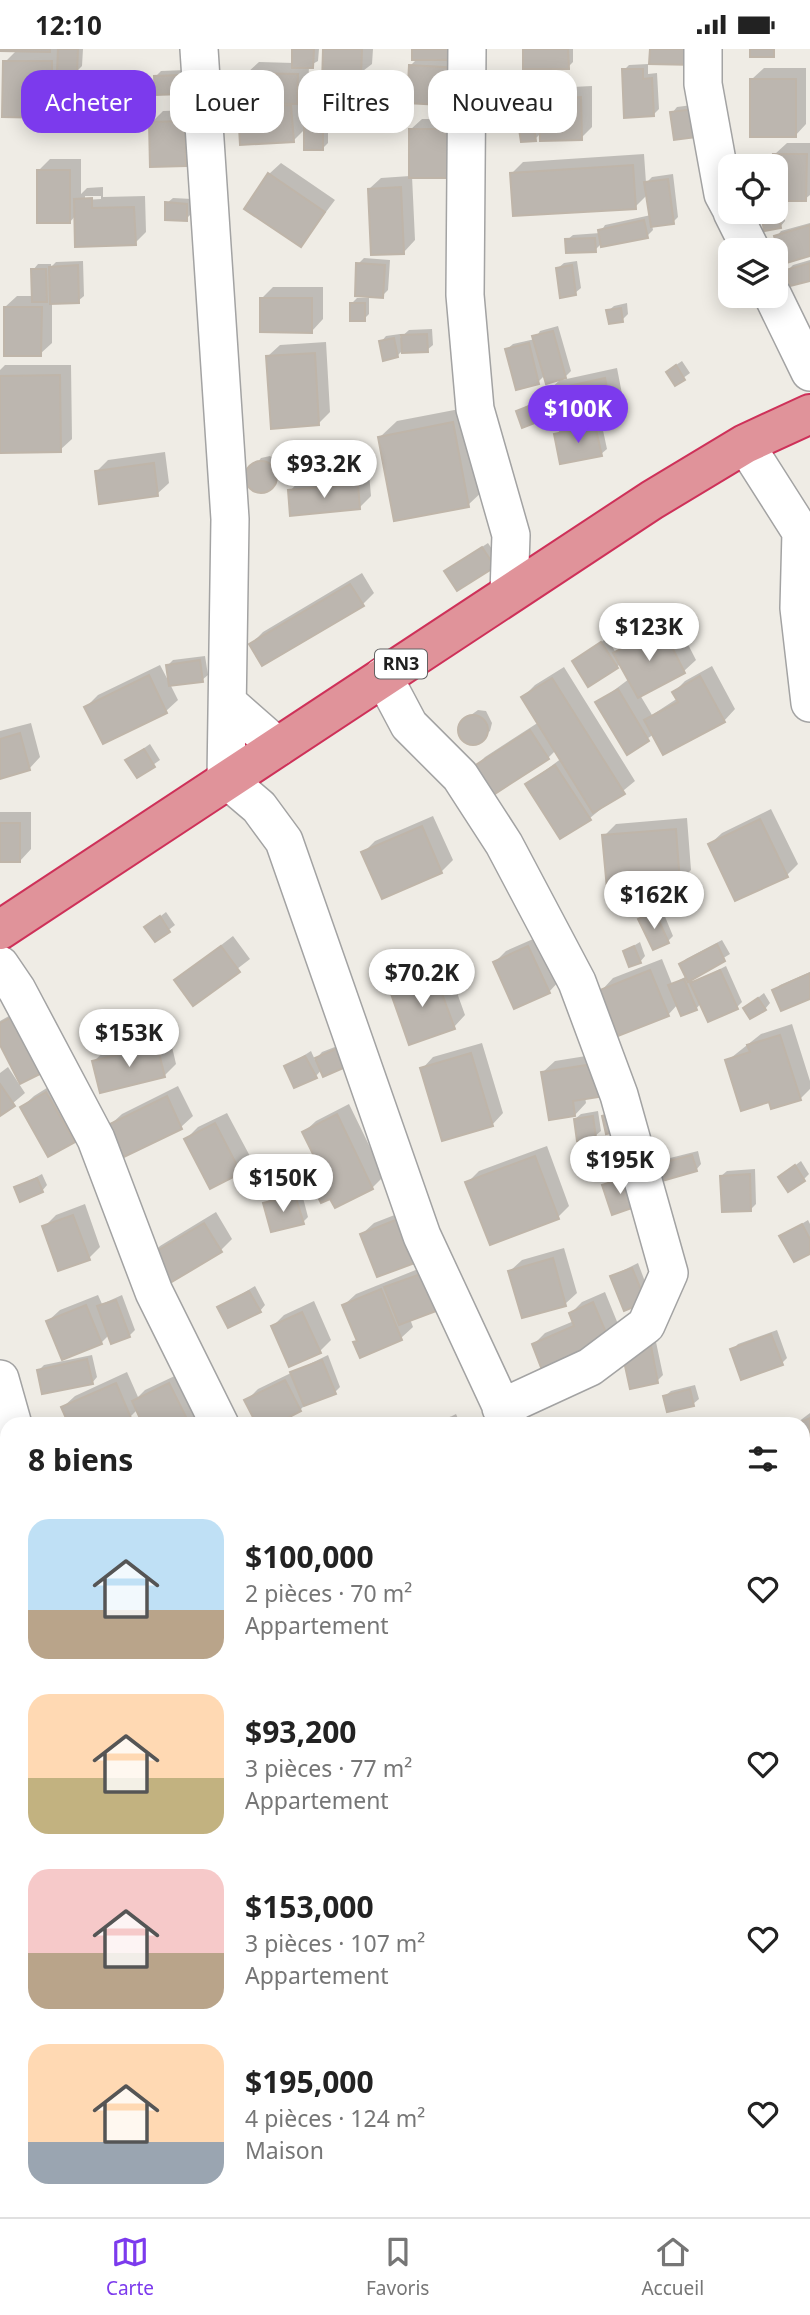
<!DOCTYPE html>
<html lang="fr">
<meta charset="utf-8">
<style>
body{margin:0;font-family:"Noto Sans",sans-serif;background:#f6f6f6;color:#222;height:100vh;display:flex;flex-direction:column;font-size:26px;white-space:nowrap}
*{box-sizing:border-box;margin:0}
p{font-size:23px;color:#767676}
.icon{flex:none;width:38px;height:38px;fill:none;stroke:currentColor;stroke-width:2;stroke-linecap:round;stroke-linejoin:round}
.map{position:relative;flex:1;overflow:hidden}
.sheet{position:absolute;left:0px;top:1368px;width:810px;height:800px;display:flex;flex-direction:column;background:#fff;border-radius:21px 21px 0 0;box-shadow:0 4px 18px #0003}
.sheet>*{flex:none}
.guide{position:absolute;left:21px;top:21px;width:768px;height:63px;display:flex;gap:14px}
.tools{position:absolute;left:718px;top:105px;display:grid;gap:14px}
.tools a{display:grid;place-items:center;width:70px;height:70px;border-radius:14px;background:#fff;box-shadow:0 4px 18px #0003;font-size:35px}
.price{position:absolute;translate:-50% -60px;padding:0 16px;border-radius:24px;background:#fff;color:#222;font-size:23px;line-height:46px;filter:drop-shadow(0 2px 4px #0008)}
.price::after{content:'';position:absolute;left:50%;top:42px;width:21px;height:16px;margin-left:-10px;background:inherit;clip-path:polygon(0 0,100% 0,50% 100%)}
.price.selected{background:#7c3aed;color:#fff}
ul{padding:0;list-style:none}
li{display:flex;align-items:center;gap:21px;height:175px;padding:0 28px}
li span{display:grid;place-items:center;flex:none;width:196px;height:140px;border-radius:21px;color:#555}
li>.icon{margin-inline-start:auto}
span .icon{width:84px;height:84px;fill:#fffc;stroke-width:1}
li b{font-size:30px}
h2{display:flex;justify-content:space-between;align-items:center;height:84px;padding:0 28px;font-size:30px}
.tag{padding:0 24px;border-radius:21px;background:#fff;box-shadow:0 4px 18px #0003;font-size:24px;line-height:63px}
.tag.selected{background:#7c3aed;color:#fff}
.status{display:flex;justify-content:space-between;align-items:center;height:49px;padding:0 35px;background:#fff;direction:ltr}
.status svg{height:19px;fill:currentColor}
.tab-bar{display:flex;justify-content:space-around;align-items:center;height:98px;border-top:2px solid #e0e0e0;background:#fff;font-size:19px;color:#767676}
.tab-bar a{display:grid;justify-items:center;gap:4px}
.tab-bar .selected{color:#7c3aed}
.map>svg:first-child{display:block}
</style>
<div class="status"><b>12:10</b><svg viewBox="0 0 49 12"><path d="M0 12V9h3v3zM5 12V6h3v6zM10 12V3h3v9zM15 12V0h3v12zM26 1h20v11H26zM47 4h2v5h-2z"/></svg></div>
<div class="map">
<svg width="810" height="2168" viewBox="0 0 810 2168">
<rect width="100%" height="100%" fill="#efece5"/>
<path fill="#0003" fill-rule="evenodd" d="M0 0H83L82 17 76 23 63 22 62 55 51 67 5 13 17 1Z
M294 0H319L318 12 309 17 308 42 302 48 304 70 311 62 328 63V94L322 100 306 79 293 92 239 60 247 53V24L259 13 294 14Z
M325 0H373L372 15 346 35Z
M414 0 463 3 469 44 410 17 418 9Z
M524 0H573V13L568 18Z
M648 15V25L657 24 659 60 653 66 624 21 629 16Z
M764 19H806V75L795 87 752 30Z
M186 21V37L181 43 155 28 161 22Z
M529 22H542L543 37 537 42 523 28Z
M142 24 144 66 138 71 109 30 114 25Z
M592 37V78L581 89 541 84 535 90 521 81 527 76 541 74 540 50 552 39Z
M707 54 710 79 672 64 677 58Z
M196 61 197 104 185 115 151 74 163 62Z
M422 70H467L412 127 415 191 404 203 369 140 381 129 410 127V81Z
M787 94H810V146L805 150 775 105Z
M644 105 646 134 652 128 673 125 678 168 673 173 652 176 653 181 647 187 602 194 595 201 567 191 573 186 600 184 605 176 651 166 648 145 635 158 512 124 523 113Z
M50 110H81V145L87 139 103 138V148L145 147 146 183 135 194 76 166 70 173 38 122ZM85 147H101V150L85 151Z
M281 114 335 151 301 196 269 125Z
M173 149 192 150 191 165 186 170 167 154Z
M783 156 785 172 780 178 763 164 775 163V158Z
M810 174V205L776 188 781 182Z
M364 209 390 211 388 241 382 247 358 215Z
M810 211V230L788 221 793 216Z
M83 212 84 247 78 252 52 253V294L40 305 5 258 17 247H33V221L38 215H51V218L56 213Z
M577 212 581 239 575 244 558 219 564 214Z
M273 238H323V270L312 282 262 249Z
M357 249H369V265L364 270 351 255Z
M627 254 628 265 622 271 608 262 614 257Z
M558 277 571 322 562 331 617 319 622 345 611 357 547 343 562 329 545 326 538 333 507 300 513 295 535 290 540 282Z
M432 280 433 296 427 301 402 302 397 307 381 293 386 287 400 285V289L409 281Z
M326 293 330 363 318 375 268 307 280 296Z
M682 312 690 324 675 335 673 318Z
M5 316H71L72 390 60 401 0 402V321Z
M539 350 544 365 539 371 518 362Z
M470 358 485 440 468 456 380 388 397 372Z
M601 372 607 400 601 405 556 386 561 380Z
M165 403 169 434 157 445 96 423 108 411Z
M270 407 281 415 282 424 271 438 257 441 249 435 247 426 261 409Z
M369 424 371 447 359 459 290 442 301 430Z
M488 494 499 511 493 517 446 522Z
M362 524 374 544 363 555 251 595 263 583Z
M674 568 696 611 684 622 640 646 652 666 678 649 674 643 685 632 712 617 735 660 724 672 654 685 628 703 597 654 629 630 621 614 617 618 575 612 607 589 616 604 627 593Z
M205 607 208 626 202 631 170 635 178 651 166 662 103 693 86 658 98 646 160 616 170 635 168 616 173 611Z
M564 618 635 732 590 769 527 735 562 709 556 701 548 709 473 720 485 708 539 673 523 648 535 636Z
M478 661 486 662 492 674 490 682 476 694 463 690 460 682 464 671Z
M31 674 40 708 29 720 0 728V682Z
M150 695 160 711 137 727 127 711Z
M771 760 798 815 787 826 710 795 722 784Z
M0 763H31V800L20 812H0Z
M433 767 453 811 441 823 363 804 375 792Z
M687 769 691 821 679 833 604 787 616 775Z
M661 858 673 887 668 892 640 871Z
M166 863 175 876 156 891 147 878Z
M233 887 250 910 193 954 176 931Z
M540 887 560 931 549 943 495 913 506 902Z
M722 891 730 905 691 929 693 934 726 917 742 953 737 958 701 954 696 960 678 955 668 966 602 941 613 929 662 910 672 935 687 927 681 916 686 910Z
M640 893 645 907 640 913 625 902Z
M446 913 465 966 454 978 391 940 402 928Z
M810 923V948L774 942 780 936Z
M764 944 770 954 765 960 745 959Z
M34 953 0 992V972Z
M792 975 810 1032V1040L800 1050 727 1012 761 985Z
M169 985 176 1015 165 1026 101 1042 94 1012 106 1001Z
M345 994 316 1027 286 1018 311 1002 315 1011 322 1003Z
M482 994 503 1064 492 1076 422 1020 433 1008Z
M611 1003 585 1048 586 1054 575 1066 543 1023 555 1012Z
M8 1018 25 1044 0 1065V1024Z
M58 1032 86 1080 74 1092 22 1058 34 1047Z
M178 1037 193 1067 181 1078 125 1106 110 1076 122 1065Z
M349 1055 384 1127 372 1139 304 1116 315 1105 304 1083 316 1072Z
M598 1062 601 1082 595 1087 575 1070 581 1065Z
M227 1064 252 1111 240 1123 186 1090 198 1078Z
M547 1097 569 1157 558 1168 467 1134 479 1122Z
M698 1102 701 1115 696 1121 660 1115 666 1110Z
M801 1112 809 1125 804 1130 780 1128Z
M755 1120 756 1155 751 1160 721 1127 727 1122Z
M633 1123 642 1150 604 1137 610 1131Z
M42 1125 47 1136 42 1142 16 1139Z
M301 1141 308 1168 303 1173 265 1155 271 1149Z
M85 1155 100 1198 89 1209 44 1178 56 1166Z
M410 1160 425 1201 362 1185 374 1174Z
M216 1163 232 1190 221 1201 166 1235 149 1208 160 1197Z
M808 1171 810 1175V1203L782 1187Z
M564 1199 577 1244 565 1255 510 1222 522 1211Z
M443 1210 410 1270 413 1278 401 1289 360 1307 355 1293 358 1290 344 1256 356 1245Z
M638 1214 650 1246 612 1227Z
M255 1237 265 1256 260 1262 219 1259Z
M605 1243 620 1280 609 1292 534 1295 545 1284 574 1272 571 1264 582 1253Z
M98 1246 102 1255 122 1246 135 1281 129 1287 109 1286 101 1294 48 1272 60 1261Z
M314 1252 331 1291 320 1302 273 1277 284 1266Z
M777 1281 787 1309 782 1314 732 1301 738 1295Z
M656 1293 663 1326 657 1332 630 1298Z
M92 1306 97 1328 92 1334 39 1321 44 1316Z
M328 1306 340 1338 335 1343 307 1354 300 1361 247 1351 258 1340Z
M127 1323 138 1348 145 1341 181 1324 200 1363 189 1374 138 1360 130 1368 63 1358 75 1347Z
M695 1336 699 1350 693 1355 665 1347 671 1342Z
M810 1364V1411L803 1376H794Z
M456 1365 461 1376H434Z
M7 1464V1517L0 1519V1466Z
M7 1538V1590L0 1591V1539Z
M7 1656V1727L0 1699V1660Z
M0 1880 5 1923 0 1927Z
M7 1993V2024L0 2026V1995Z
M7 2030V2075L0 2076V2031Z
M91 2161H128L129 2168H92Z"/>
<path fill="#bcb6af" stroke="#bfb5a9" stroke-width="2" d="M0 0H50V3L0 2Z
M58 0H78L77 25 57 24Z
M292 0H314L313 19H292Z
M323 0H362L361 28 347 27 346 37 322 35Z
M412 0H458V11H412Z
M523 0H568L569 20H523Z
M650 0H697V16L649 15Z
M750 0H774V8H750Z
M3 12H52V69L2 68Z
M409 16 460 19 458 57 407 54Z
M622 20H643V30L652 29 654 67 624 69Z
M246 24 298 25 297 55 245 54Z
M181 26 182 45 155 46 154 27Z
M521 27H537L538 44 522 45Z
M137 29 139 73 108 74 107 30Z
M750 30H796V88H750Z
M581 48 582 91 540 92 539 50Z
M291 56 294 93 240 96 238 59Z
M702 59 705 87 674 91 670 63Z
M304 67H323V101H304Z
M185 72 186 117 150 118 149 73Z
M534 79 536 92 521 93 519 80Z
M409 80H456V129H409Z
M773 105H807L806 152H775Z
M633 116 636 160 513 167 510 124Z
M37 121H70V174H37Z
M268 124 325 163 301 198 244 160Z
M668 130 674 175 651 178 644 133Z
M401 138 404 205 371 206 368 140Z
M92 149V159L134 158 136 196 75 198 74 150Z
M165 153 187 155V172L165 171Z
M778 161 781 179 764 182 761 164Z
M644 171 648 189 601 198 598 181Z
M810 176V207L783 215 774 187Z
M595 189 596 203 566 204 565 190Z
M356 214 385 216 383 249 355 247Z
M810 214V232L790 237 786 221Z
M78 216 79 254 50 255 49 218Z
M572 216 576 246 560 249 556 219Z
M31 220H46L47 253H32Z
M730 232V247H737L728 250 722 235Z
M260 249H312V284L260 283Z
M350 254H365V272H350Z
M4 258H42L41 307H4Z
M621 259 623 273 609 275 606 261Z
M553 282 566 329 546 335 532 287Z
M427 285 428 303 402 304 401 286Z
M394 289 398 308 383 312 379 292Z
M529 294 539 335 516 341 505 300Z
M315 304 319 376 271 380 266 307Z
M676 316 685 331 675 337 666 323Z
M60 326 61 403 0 404V327Z
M605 329 611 358 552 371 546 342Z
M534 355 540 372 522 379 516 362Z
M453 373 469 458 394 472 378 388Z
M595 376 602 407 560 415 554 385Z
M245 428a16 16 0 1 1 32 0a16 16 0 1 1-32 0Z
M154 414 158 447 99 455 95 422Z
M358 435 360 460 290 467 288 441Z
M482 498 495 518 457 542 444 522Z
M350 535 364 557 262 617 249 595Z
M662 578 685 624 638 649 613 604Z
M601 593 618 619 588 638 572 612Z
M200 611 203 633 169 637 166 616Z
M149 626 167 664 103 695 84 658Z
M700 627 725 673 663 706 644 671 678 653 672 643Z
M552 629 625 745 593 764 521 648Z
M618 640 649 692 627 706 595 653Z
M458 681a15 15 0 1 1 30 0a15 15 0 1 1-30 0Z
M530 681 549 710 490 748 471 719Z
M20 684 30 721 0 730V690Z
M144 700 155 718 137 729 125 711Z
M555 716 591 771 560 790 525 735Z
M760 770 788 828 735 852 708 795Z
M0 774H20V813H0Z
M422 777 442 824 382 850 361 803Z
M676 780 680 834 607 840 602 786Z
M655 863 669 894 653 901 638 870Z
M160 867 170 883 155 893 144 878Z
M717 895 725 912 688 933 679 915Z
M221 897 240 923 193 957 174 931Z
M528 897 550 944 514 960 493 913Z
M634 897 641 914 629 918 623 902Z
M650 921 669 967 618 987 600 941Z
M720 921 738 960 708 973 690 934Z
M434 923 455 980 409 996 389 939Z
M810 924V950L781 962 772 941Z
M684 930 697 961 681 967 668 936Z
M758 949 766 961 750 970 743 959Z
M22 963 50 1020 20 1035 0 996V974Z
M780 986 801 1051 771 1060 769 1053 741 1062 725 1011 750 1003 747 996Z
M157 996 165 1028 100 1044 92 1012Z
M340 998 348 1017 323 1028 315 1009Z
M471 1004 493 1077 442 1092 420 1019Z
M305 1007 317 1029 294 1039 284 1017Z
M600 1014 605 1047 573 1052 575 1067 549 1071 541 1023Z
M0 1035 15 1057 0 1067Z
M46 1043 75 1093 48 1108 20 1058Z
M167 1047 182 1080 124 1108 108 1076Z
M620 1062 625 1081 606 1085 602 1067Z
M337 1065 373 1140 335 1159 330 1150 321 1154 302 1116 315 1109 302 1083Z
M593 1067 596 1089 577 1092 574 1070Z
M215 1074 241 1124 210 1140 184 1090Z
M692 1106 697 1122 662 1132 658 1115Z
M535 1107 559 1170 490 1196 465 1133Z
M795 1116 805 1132 788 1143 778 1128Z
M750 1125 751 1162 722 1163 720 1127Z
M628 1128 638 1157 612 1166 602 1136Z
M37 1129 43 1143 20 1153 14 1138Z
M295 1146 304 1175 271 1183 263 1154Z
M73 1166 90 1211 58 1222 42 1177Z
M398 1170 415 1214 377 1228 360 1185Z
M204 1174 222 1203 165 1237 147 1208Z
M802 1175 810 1190V1205L794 1213 779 1187Z
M553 1209 566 1257 522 1269 508 1222Z
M632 1219 646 1253 624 1262 610 1227Z
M432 1221 447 1258 399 1276 384 1238Z
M381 1240 402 1291 360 1309 353 1293 357 1292 342 1256Z
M249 1242 261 1263 228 1279 217 1258Z
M116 1251 130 1288 111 1295 97 1257Z
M593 1253 610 1293 542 1321 532 1295 574 1277 569 1264Z
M86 1256 102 1295 62 1311 46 1272Z
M302 1263 321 1304 289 1318 271 1277Z
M771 1285 783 1316 741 1331 730 1300Z
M651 1297 658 1334 630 1340 622 1303Z
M87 1310 93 1335 42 1345 37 1321Z
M322 1311 336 1345 304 1357 290 1323Z
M285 1331 301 1362 274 1376H257L244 1351Z
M116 1334 131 1369 117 1376H69L61 1358Z
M169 1334 190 1376H143L132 1352Z
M690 1340 694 1357 667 1363 663 1347Z
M450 1369 453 1376H438Z
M810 1369V1413L803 1416V1376H794Z
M2 1382 7 1406 0 1408V1383Z
M0 1473 7 1491V1519L0 1521Z
M2 1547 7 1592 0 1593V1548Z
M7 1596V1611L3 1612 0 1598Z
M806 1626 810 1636V1656L803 1658V1627Z
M7 1663V1731L6 1732 0 1706V1665Z
M0 1998 7 2027 0 2028Z
M7 2038V2077L0 2078V2040Z
M7 2079V2113H6L0 2080Z
M90 2161H116L117 2168H90Z
M175 2161H207L208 2168H176Z
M345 2161H393V2164L346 2168Z
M442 2161H486V2162L444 2168Z"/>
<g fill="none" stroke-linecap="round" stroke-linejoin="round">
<defs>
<path id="minor" d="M199 0 230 470 226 730 259 758 284 792 422 1187 510 1376
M467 0 465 246 475 360 511 486 509 544
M703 0V35L723 145 730 158
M732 163 751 201
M773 247 810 323
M745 395 801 483 799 559 810 654
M383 627 409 676 460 727 504 795 577 933 619 1046 669 1224 646 1276 590 1318 501 1359
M228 654 278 698
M0 916 17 941 96 1090 154 1243 220 1376
M0 1330 13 1376
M803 1613 810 1610
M252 2161 253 2168
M547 2161 549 2168"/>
<path id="highway" d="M0 881 652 451 745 395 810 365"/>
</defs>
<use href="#minor" stroke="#a3a3a3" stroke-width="40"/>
<use href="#highway" stroke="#ce3159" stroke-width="42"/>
<use href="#minor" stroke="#fff" stroke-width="37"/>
<use href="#highway" stroke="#e0939a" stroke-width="38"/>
</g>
<g text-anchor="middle" stroke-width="7" stroke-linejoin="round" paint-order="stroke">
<rect fill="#fff" stroke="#626262" stroke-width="2" x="375" y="600.5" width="52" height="29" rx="5"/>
<g font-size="18" font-weight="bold" fill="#1f1f1f">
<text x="401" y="621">RN3</text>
</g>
</g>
</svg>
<div class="tools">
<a><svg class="icon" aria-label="locate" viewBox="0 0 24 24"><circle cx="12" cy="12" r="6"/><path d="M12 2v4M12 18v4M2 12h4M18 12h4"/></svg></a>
<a><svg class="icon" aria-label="layers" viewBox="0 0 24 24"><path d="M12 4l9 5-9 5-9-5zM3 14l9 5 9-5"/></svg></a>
</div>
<b class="price selected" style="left:578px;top:396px">$100K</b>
<b class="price" style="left:324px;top:451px">$93.2K</b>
<b class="price" style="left:649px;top:614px">$123K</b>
<b class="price" style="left:654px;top:882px">$162K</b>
<b class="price" style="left:422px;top:960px">$70.2K</b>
<b class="price" style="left:129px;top:1020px">$153K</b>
<b class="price" style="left:620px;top:1147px">$195K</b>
<b class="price" style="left:283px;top:1165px">$150K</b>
<div class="guide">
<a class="tag selected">Acheter</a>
<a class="tag">Louer</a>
<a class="tag">Filtres</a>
<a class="tag">Nouveau</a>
</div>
<section class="sheet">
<h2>8 biens<svg class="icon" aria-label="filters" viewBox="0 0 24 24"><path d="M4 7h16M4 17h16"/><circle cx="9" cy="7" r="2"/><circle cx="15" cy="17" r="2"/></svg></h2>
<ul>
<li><span style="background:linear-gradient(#bfe0f5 65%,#b9a48a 0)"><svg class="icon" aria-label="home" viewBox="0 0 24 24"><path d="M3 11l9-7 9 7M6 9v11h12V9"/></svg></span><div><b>$100,000</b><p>2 pièces · 70 m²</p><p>Appartement</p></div><svg class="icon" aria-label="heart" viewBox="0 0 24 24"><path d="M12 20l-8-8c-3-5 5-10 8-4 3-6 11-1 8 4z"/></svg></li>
<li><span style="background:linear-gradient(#ffd9b3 60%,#c2b280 0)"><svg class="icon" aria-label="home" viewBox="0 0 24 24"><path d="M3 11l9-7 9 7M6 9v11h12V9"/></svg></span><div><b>$93,200</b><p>3 pièces · 77 m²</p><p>Appartement</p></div><svg class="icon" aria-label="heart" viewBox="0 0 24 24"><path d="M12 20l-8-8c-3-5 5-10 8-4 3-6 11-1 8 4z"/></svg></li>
<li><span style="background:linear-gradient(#f6c9c9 60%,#b9a48a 0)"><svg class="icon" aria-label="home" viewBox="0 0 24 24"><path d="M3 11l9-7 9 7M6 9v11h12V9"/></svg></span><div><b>$153,000</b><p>3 pièces · 107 m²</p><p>Appartement</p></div><svg class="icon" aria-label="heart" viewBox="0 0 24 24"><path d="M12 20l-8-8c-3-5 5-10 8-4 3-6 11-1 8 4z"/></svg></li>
<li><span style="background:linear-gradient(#ffd9b3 70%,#9aa5b1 0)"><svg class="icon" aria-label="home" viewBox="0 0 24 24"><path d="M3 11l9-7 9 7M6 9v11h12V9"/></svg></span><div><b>$195,000</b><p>4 pièces · 124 m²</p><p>Maison</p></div><svg class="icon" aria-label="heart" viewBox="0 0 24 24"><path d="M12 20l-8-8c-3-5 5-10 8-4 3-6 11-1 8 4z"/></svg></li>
</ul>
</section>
</div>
<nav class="tab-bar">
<a class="selected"><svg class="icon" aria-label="map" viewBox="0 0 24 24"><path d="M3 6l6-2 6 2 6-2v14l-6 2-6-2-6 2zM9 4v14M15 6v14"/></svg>Carte</a>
<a><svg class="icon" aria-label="saved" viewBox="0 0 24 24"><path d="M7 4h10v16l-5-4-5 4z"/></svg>Favoris</a>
<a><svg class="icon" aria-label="home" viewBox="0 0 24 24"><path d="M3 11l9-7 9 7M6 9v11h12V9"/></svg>Accueil</a>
</nav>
